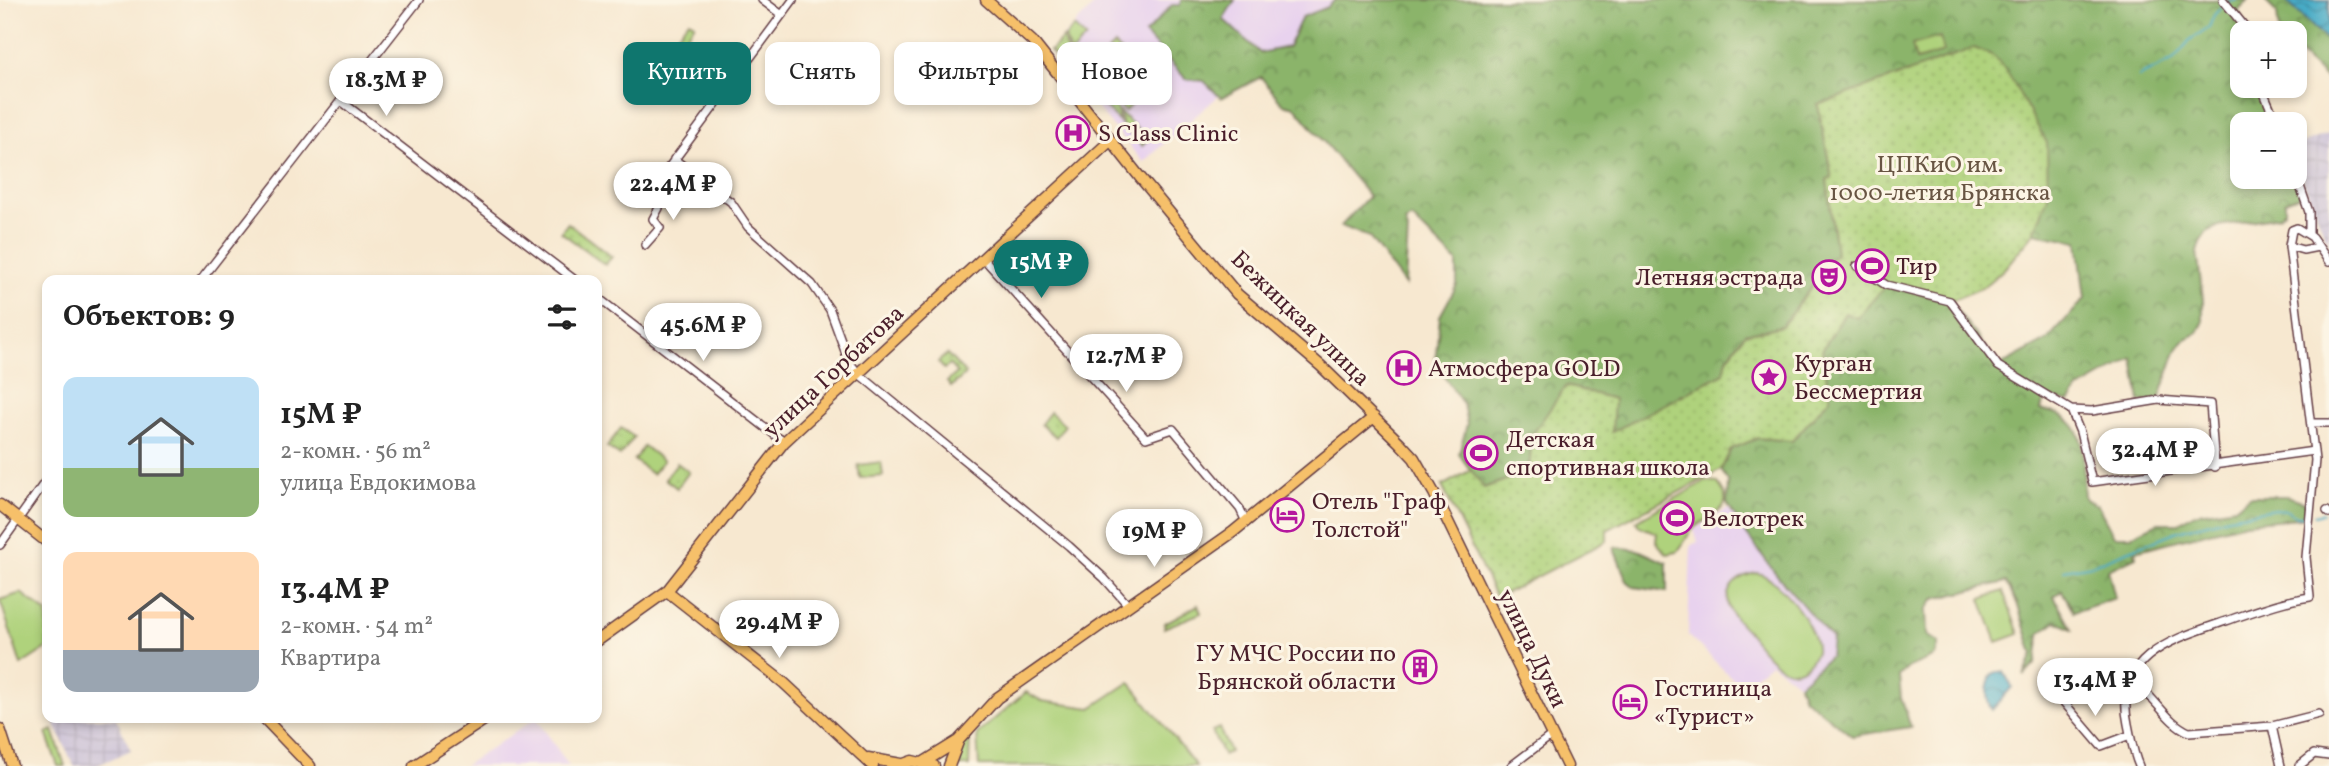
<!DOCTYPE html>
<html lang="ru">
<meta charset="utf-8">
<style>
body{margin:0;font-family:Vollkorn,serif;background:#f2f2f2;color:#222;height:100vh;display:flex;flex-direction:column;font-size:26px;white-space:nowrap}
*{box-sizing:border-box;margin:0}
p{font-size:23px;color:#767676}
.icon{flex:none;width:38px;height:38px;fill:none;stroke:currentColor;stroke-width:2;stroke-linecap:round;stroke-linejoin:round}
.map{position:relative;flex:1;overflow:hidden}
.details{position:absolute;left:42px;top:275px;width:560px;height:448px;display:flex;flex-direction:column;background:#fff;border-radius:14px;box-shadow:0 4px 10px #0003}
.details>*{flex:none}
.hud{position:absolute;left:623px;top:42px;width:665px;height:63px;display:flex;gap:14px}
.buttons{position:absolute;left:2230px;top:21px;display:grid;gap:14px}
.buttons a{display:grid;place-items:center;width:77px;height:77px;border-radius:14px;background:#fff;box-shadow:0 4px 10px #0003;font-size:35px}
.price{position:absolute;translate:-50% -60px;padding:0 16px;border-radius:24px;background:#fff;color:#222;font-size:23px;line-height:46px;filter:drop-shadow(0 2px 4px #0008)}
.price::after{content:'';position:absolute;left:50%;top:42px;width:21px;height:16px;margin-left:-10px;background:inherit;clip-path:polygon(0 0,100% 0,50% 100%)}
.price.active{background:#0f766e;color:#fff}
ul{padding:0;list-style:none}
li{display:flex;align-items:center;gap:21px;height:175px;padding:0 21px}
li span{display:grid;place-items:center;flex:none;width:196px;height:140px;border-radius:14px;color:#555}
li>.icon{margin-inline-start:auto}
span .icon{width:84px;height:84px;fill:#fffc;stroke-width:1}
li b{font-size:30px}
h2{display:flex;justify-content:space-between;align-items:center;height:84px;padding:0 21px;font-size:30px}
.chip{padding:0 24px;border-radius:14px;background:#fff;box-shadow:0 4px 10px #0003;font-size:24px;line-height:63px}
.chip.active{background:#0f766e;color:#fff}
.map>svg:first-child{display:block}
</style>
<div class="map">
<svg width="2329" height="766" viewBox="0 0 2329 766">
<defs>
<pattern id="industrial-grid" width="8" height="8" patternUnits="userSpaceOnUse" patternTransform="scale(1.75)"><rect width="8" height="8" fill="#c9bfd7"/><path d="M0 4h8M4 0v8" fill="none" stroke="#aea4b9"/></pattern>
<pattern id="grass-tufts" width="24" height="20" patternUnits="userSpaceOnUse" patternTransform="scale(1.75)"><rect width="24" height="20" fill="#afd27b"/><path d="M3 7l-1-3M5 7V3M7 7l1-3M15 17l-1-3M17 17v-4M19 17l1-3" fill="none" stroke="#98b46a"/></pattern>
<pattern id="forest-crowns" width="20" height="18" patternUnits="userSpaceOnUse" patternTransform="scale(1.75)"><rect width="20" height="18" fill="#8bb46b"/><path d="M2 6a3 3 0 1 1 6 0M12 15a3 3 0 1 1 6 0" fill="none" stroke="#749258"/></pattern>
<pattern id="park-dots" width="8" height="8" patternUnits="userSpaceOnUse" patternTransform="scale(1.75)"><rect width="8" height="8" fill="#afd27b"/><path d="M2 2h.1M6 6h.1" fill="none" stroke="#98b46a" stroke-width="1.8" stroke-linecap="round"/></pattern>
<pattern id="water-waves" width="16" height="10" patternUnits="userSpaceOnUse" patternTransform="scale(1.75)"><rect width="16" height="10" fill="#47abc6"/><path d="M0 5q4-4 8 0t8 0" fill="none" stroke="#3d8ba1"/></pattern>
</defs>
<rect width="100%" height="100%" fill="#fcf5e5"/>
<filter id="ink" filterUnits="userSpaceOnUse"><feTurbulence type="fractalNoise" baseFrequency=".0143" numOctaves="2"/><feDisplacementMap in="SourceGraphic" scale="14" xChannelSelector="R" yChannelSelector="G"/><feConvolveMatrix kernelMatrix="1 2 1 2 8 2 1 2 1" color-interpolation-filters="sRGB"/></filter>
<filter id="wash" filterUnits="userSpaceOnUse"><feTurbulence type="fractalNoise" baseFrequency=".00686" numOctaves="4" result="noise"/><feDisplacementMap in="SourceGraphic" scale="28" xChannelSelector="R" yChannelSelector="G"/><feGaussianBlur stdDeviation="1.57" result="paint"/><feColorMatrix in="noise" values="0 0 0 0 0 0 0 0 0 0 0 0 0 0 0 0 0 1.4 0 .05"/><feComposite in="paint" operator="in"/></filter>
<g filter="url(#wash)">
<rect width="100%" height="100%" fill="#f7e8d0"/>
<path fill="#e8d2ee" d="M1099 0H1342L1295 50 1262 58 1143 162 1049 51Z
M1728 509 1776 574 1832 639 1830 656 1799 684 1771 663 1746 682 1734 680 1688 635 1691 545 1698 542 1694 530Z
M536 718 569 766H464Z"/>
<path fill="url(#industrial-grid)" d="M2329 134V245L2294 158V146Z
M52 718H116L131 750 96 766H74Z"/>
<path fill="url(#grass-tufts)" stroke="#7c7853" stroke-width="2" d="M1074 27 1086 38 1070 54 1065 37Z
M1063 38 1068 56 1061 63 1050 51Z
M1114 45 1148 78 1144 83 1149 88 1147 90 1108 51Z
M1117 69 1135 87 1120 103 1119 86 1113 73Z
M1082 71 1117 109 1119 122 1084 85Z
M1139 86 1144 92 1125 111 1120 106Z
M1120 112 1148 140 1142 146 1122 125Z
M970 735 969 766H954L957 754Z"/>
<path fill="url(#forest-crowns)" stroke="#6a6a4b" stroke-width="2" d="M1181 0H1235L1223 19 1260 53 1288 47 1302 17 1328 7 1335 0H2249L2238 11 2249 33H2242V86H2255L2272 124H2242V177H2294L2303 194 2285 201V210L2279 216 2219 226 2207 232 2200 242 2197 252 2203 300V323L2198 332 2183 341 2176 351 2159 400 2140 402 2133 358 2079 389 2069 402 2046 397 2040 410C2094 417 2081 456 2084 498L2098 506 2114 536H2131L2158 523H2179L2193 514 2235 507 2249 496H2286L2307 503V517L2245 523 2135 551 2136 557 2108 570 2115 598 2074 612 2062 591 2054 596 2072 629 2056 621 2040 633 2036 663 2024 676 2033 654 2017 603 2006 582 1934 599 1926 611 1927 635 1939 643 1935 656 1909 667 1899 676 1901 698 1911 727 1852 736 1804 698 1799 684 1830 656 1832 639 1776 574 1742 528 1727 504 1728 481 1721 470 1731 449 1758 438 1792 441 1830 398 1822 350 1845 313 1886 285 1950 301 1999 366 2047 340 2085 299 2078 241 2034 233 2017 244 1818 105 1832 178 1827 180 1836 253 1782 326 1745 334 1727 358 1725 373 1611 433 1532 435 1529 472 1483 488 1459 454 1467 424 1463 404 1435 363 1440 316 1457 285V262L1412 218 1405 222 1408 230 1405 285 1369 237 1341 226 1369 196 1295 107 1283 104 1261 77 1221 98 1204 81 1186 79 1145 34 1172 5H1180Z
M2264 0H2285L2329 42V81L2294 49V33H2279L2277 13Z
M1616 547 1638 550 1667 563V592L1634 587 1627 581 1614 549Z"/>
<path fill="url(#park-dots)" stroke="#7c7853" stroke-width="2" d="M689 20 695 24 673 53 667 48Z
M1974 48 1994 56 2010 77 2047 143 2048 196 2034 233 2004 269 1982 288 1950 301 1886 285 1857 318 1845 313 1822 350 1830 398 1792 441 1758 438 1731 449 1721 470 1607 530V541L1496 598 1442 486 1471 470 1484 488 1529 472 1532 435 1566 386 1614 399 1612 432 1724 373 1727 359 1745 334 1782 326 1817 279 1816 275 1836 253 1827 179 1832 178 1818 105Z
M568 223 612 257 605 265 561 232Z
M947 354 966 374 951 387 947 382 957 373 950 365 944 369 938 362Z
M1050 412 1065 425 1056 437 1041 424Z
M621 428 634 437 620 456 607 447Z
M677 463 689 472 677 488 665 479Z
M1198 605 1201 613 1164 628 1165 623Z
M1219 728 1230 752 1223 755 1212 731Z"/>
<path fill="#afd27b" stroke="#7c7853" stroke-width="2" d="M1940 37 1944 52 1916 60 1912 45Z
M644 446 663 461 652 474 634 460Z
M881 462 883 476 860 478 858 465Z
M1706 481 1717 482C1740 510 1710 514 1694 528 1688 534 1683 545 1677 552L1667 554 1656 542 1657 533 1639 526 1636 521Z
M1757 573C1779 577 1819 630 1816 652 1794 695 1764 653 1748 632 1742 625 1730 615 1728 606 1724 586 1740 575 1757 573Z
M2003 591 2019 634 1997 642 1981 599Z
M21 593 47 613V648L21 665 0 600Z
M1130 682 1196 766H979L977 734 1026 692 1042 701 1091 708Z
M53 730 65 766H58L46 733Z"/>
<path fill="url(#water-waves)" stroke="#486578" stroke-width="2" d="M2285 0H2329V42Z
M1997 672H2004L2012 687 1992 710C1985 700 1986 685 1992 674Z"/>
<g fill="none" stroke-linecap="round" stroke-linejoin="round">
<path stroke="#47abc6" stroke-width="2" d="M2228 2 2237 0
M2139 77 2172 61 2190 40 2209 27 2214 15 2223 5
M2314 515 2323 513
M2064 570 2092 565 2175 532 2228 517 2275 509 2286 510 2295 516H2306"/>
</g>
</g>
<g filter="url(#ink)">
<g fill="none" stroke-linecap="round" stroke-linejoin="round">
<defs>
<path id="minor" d="M762 0 782 15
M2223 0 2250 33
M2261 86 2277 124
M341 101 575 280
M674 159 731 202 748 227 812 284 830 310 849 362 859 374 1069 546 1104 578 1128 605
M2294 169 2309 212V234
M645 245 660 228 653 219 659 208 652 190 793 0
M2318 247 2303 250 2289 246 2292 230 2297 228 2312 237 2329 262
M984 259 1146 438 1173 429 1240 509 1246 522
M1857 266 1886 285 1950 301 1998 366 2071 410 2080 432 2092 482 2314 451
M201 280 419 0
M597 297 784 442
M2071 410 2092 411 2159 400 2210 404 2215 467
M2312 423H2329
M2327 511 2329 513
M0 545 47 479
M2129 680C2153 692 2165 722 2189 732L2272 726 2319 714
M2061 699 2101 746 2130 735
M2272 726 2281 766
M1511 766 1552 735
M2139 766C2133 753 2131 738 2128 724 2113 655 2174 639 2226 621 2253 612 2281 601 2310 597L2306 557 2315 460 2289 246
M2299 766 2314 754 2329 756"/>
<path id="major" d="M986 0 1032 41 1139 176 1237 294 1321 366 1400 443 1414 458 1434 493 1567 766
M0 505 47 542
M667 591 784 683 873 766
M597 641 667 591 784 442 1110 141
M264 718 310 766
M0 729 12 766
M868 758 901 764
M924 762 958 741 997 698 1233 532 1374 417
M414 766 487 718
M898 766 912 761 934 766
M949 766 958 742"/>
</defs>
<use href="#minor" stroke="#643d44" stroke-width="10"/>
<use href="#major" stroke="#643d44" stroke-width="13"/>
<use href="#minor" stroke="#fff" stroke-width="7"/>
<use href="#major" stroke="#f6c06b" stroke-width="10"/>
</g>
</g>
<defs>
<symbol id="hospital-ring" viewBox="-11 -11 22 22"><circle r="9.5" fill="#fcf5e5" stroke="#b5179e" stroke-width="1.5"/><path d="M-5-5h3v3.5h4V-5h3V5h-3V1.5h-4V5h-3Z" fill="#b5179e"/></symbol>
<symbol id="stadium-ring" viewBox="-11 -11 22 22"><circle r="9.5" fill="#fcf5e5" stroke="#b5179e" stroke-width="1.5"/><path d="M0-5a6.5 5 0 1 0 0 10a6.5 5 0 1 0 0-10ZM-3.5-1.8h7v3.6h-7Z" fill="#b5179e"/></symbol>
<symbol id="theatre-ring" viewBox="-11 -11 22 22"><circle r="9.5" fill="#fcf5e5" stroke="#b5179e" stroke-width="1.5"/><path d="M-5-5.5Q0-4 5-5.5V0Q5 5 0 6Q-5 5-5 0ZM-3.3-2.5H-1v1.5H-3.3ZM1-2.5H3.3v1.5H1ZM-2.8 1Q0 5.5 2.8 1Z" fill="#b5179e"/></symbol>
<symbol id="sight-ring" viewBox="-11 -11 22 22"><circle r="9.5" fill="#fcf5e5" stroke="#b5179e" stroke-width="1.5"/><path d="M0-6L1.8-2.2L6-1.7L2.9 1.2L3.7 5.4L0 3.3L-3.7 5.4L-2.9 1.2L-6-1.7L-1.8-2.2Z" fill="#b5179e"/></symbol>
<symbol id="hotel-ring" viewBox="-11 -11 22 22"><circle r="9.5" fill="#fcf5e5" stroke="#b5179e" stroke-width="1.5"/><path d="M-6-4.5h1.5V1H6V5H4.5V3h-9V5H-6ZM-4 0a1.8 1.8 0 1 1 3.6 0ZM.5 0V-2.5h3Q6-2.5 6 0Z" fill="#b5179e"/></symbol>
<symbol id="building-ring" viewBox="-11 -11 22 22"><circle r="9.5" fill="#fcf5e5" stroke="#b5179e" stroke-width="1.5"/><path d="M-4-6H4V6H1V3H-1V6H-4ZM-2.5-4.3h1.7v1.8h-1.7ZM.8-4.3h1.7v1.8H.8ZM-2.5-1h1.7V.8h-1.7ZM.8-1h1.7V.8H.8Z" fill="#b5179e"/></symbol>
</defs>
<g fill-rule="evenodd">
<use href="#hospital-ring" x="1054" y="114" width="38" height="38"/>
<use href="#stadium-ring" x="1853" y="247" width="38" height="38"/>
<use href="#theatre-ring" x="1810" y="258" width="38" height="38"/>
<use href="#hospital-ring" x="1385" y="349" width="38" height="38"/>
<use href="#sight-ring" x="1750" y="358" width="38" height="38"/>
<use href="#stadium-ring" x="1462" y="434" width="38" height="38"/>
<use href="#hotel-ring" x="1268" y="496" width="38" height="38"/>
<use href="#stadium-ring" x="1658" y="499" width="38" height="38"/>
<use href="#building-ring" x="1401" y="648" width="38" height="38"/>
<use href="#hotel-ring" x="1611" y="683" width="38" height="38"/>
</g>
<g text-anchor="middle" stroke-width="6" stroke-linejoin="round" paint-order="stroke">
<g font-size="24" fill="#4a1f2b" stroke="#fcf5e5" text-anchor="start">
<text x="1098" y="141">S Class Clinic</text>
<text x="1896" y="274">Тир</text>
<text x="1804" y="285" text-anchor="end">Летняя эстрада</text>
<text x="1794" y="371">Курган<tspan x="1794" dy="28">Бессмертия</tspan></text>
<text x="1428" y="376">Атмосфера GOLD</text>
<text x="1506" y="447">Детская<tspan x="1506" dy="28">спортивная школа</tspan></text>
<text x="1312" y="509">Отель "Граф<tspan x="1312" dy="28">Толстой"</tspan></text>
<text x="1702" y="526">Велотрек</text>
<text x="1396" y="661" text-anchor="end">ГУ МЧС России по<tspan x="1396" dy="28">Брянской области</tspan></text>
<text x="1654" y="696">Гостиница<tspan x="1654" dy="28">«Турист»</tspan></text>
</g>
<g font-size="24" fill="#685543" stroke="#fcf5e5">
<text x="1940" y="172">ЦПКиО им.<tspan x="1940" dy="28">1000-летия Брянска</tspan></text>
</g>
<g font-size="24" fill="#4a1f2b" stroke="#fcf5e5">
<text transform="translate(1301 318) rotate(44)" y="8">Бежицкая улица</text>
<text transform="translate(833 371) rotate(-43)" y="8">улица Горбатова</text>
<text transform="translate(1533 648) rotate(64)" y="8">улица Дуки</text>
</g>
</g>
</svg>
<div class="buttons">
<a>+</a>
<a>−</a>
</div>
<b class="price" style="left:386px;top:118px">18.3M ₽</b>
<b class="price" style="left:673px;top:222px">22.4M ₽</b>
<b class="price active" style="left:1041px;top:300px">15M ₽</b>
<b class="price" style="left:703px;top:363px">45.6M ₽</b>
<b class="price" style="left:1126px;top:394px">12.7M ₽</b>
<b class="price" style="left:2155px;top:488px">32.4M ₽</b>
<b class="price" style="left:1154px;top:569px">19M ₽</b>
<b class="price" style="left:779px;top:660px">29.4M ₽</b>
<b class="price" style="left:2095px;top:718px">13.4M ₽</b>
<div class="hud">
<a class="chip active">Купить</a>
<a class="chip">Снять</a>
<a class="chip">Фильтры</a>
<a class="chip">Новое</a>
</div>
<section class="details">
<h2>Объектов: 9<svg class="icon" aria-label="filters" viewBox="0 0 24 24"><path d="M4 7h16M4 17h16"/><circle cx="9" cy="7" r="2"/><circle cx="15" cy="17" r="2"/></svg></h2>
<ul>
<li><span style="background:linear-gradient(#bfe0f5 65%,#8fb573 0)"><svg class="icon" aria-label="home" viewBox="0 0 24 24"><path d="M3 11l9-7 9 7M6 9v11h12V9"/></svg></span><div><b>15M ₽</b><p>2-комн. · 56 m²</p><p>улица Евдокимова</p></div></li>
<li><span style="background:linear-gradient(#ffd9b3 70%,#9aa5b1 0)"><svg class="icon" aria-label="home" viewBox="0 0 24 24"><path d="M3 11l9-7 9 7M6 9v11h12V9"/></svg></span><div><b>13.4M ₽</b><p>2-комн. · 54 m²</p><p>Квартира</p></div></li>
</ul>
</section>
</div>
